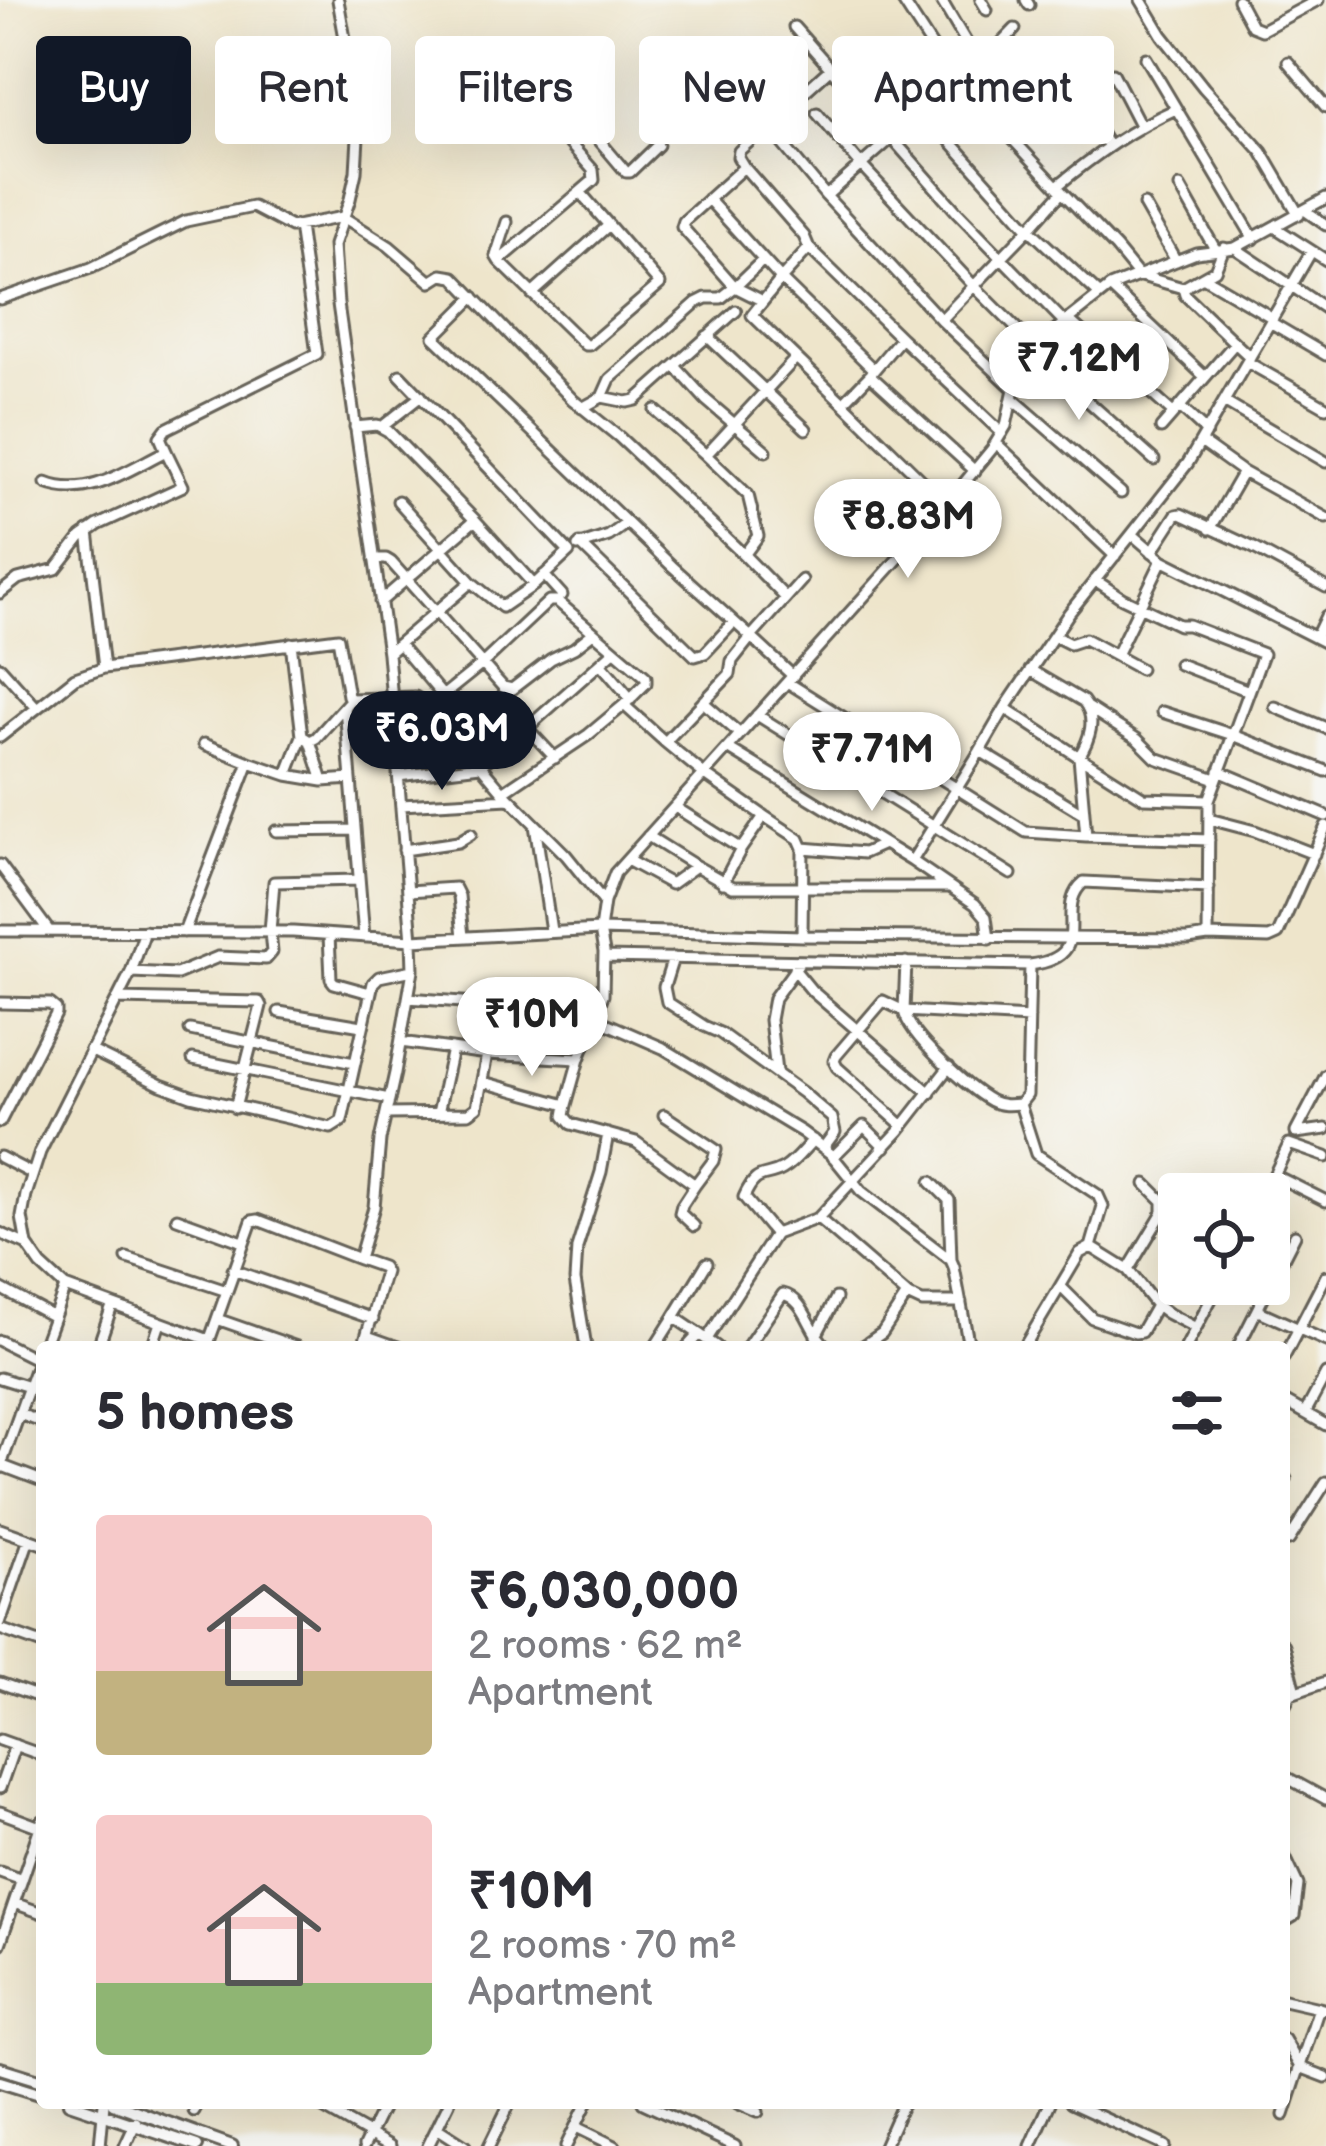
<!DOCTYPE html>
<meta charset="utf-8">
<style>
body{margin:0;font-family:"Balsamiq Sans",sans-serif;background:#f2f2f3;color:#2b2b33;height:100vh;display:flex;flex-direction:column;font-size:45px;white-space:nowrap}
*{box-sizing:border-box;margin:0}
p{font-size:39px;color:#7c7c81}
.icon{flex:none;width:66px;height:66px;fill:none;stroke:currentColor;stroke-width:2;stroke-linecap:round;stroke-linejoin:round}
.map{position:relative;flex:1;overflow:hidden}
.sheet{position:absolute;left:36px;top:1341px;width:1254px;height:768px;display:flex;flex-direction:column;background:#fff;border-radius:12px;box-shadow:0 12px 48px #0002}
.sheet>*{flex:none}
.guide{position:absolute;left:36px;top:36px;width:1254px;height:108px;display:flex;gap:24px}
.tools{position:absolute;left:1158px;top:1173px;display:grid;gap:24px}
.tools a{display:grid;place-items:center;width:132px;height:132px;border-radius:12px;background:#fff;box-shadow:0 12px 48px #0002;font-size:60px}
.price{position:absolute;translate:-50% -102px;padding:0 27px;border-radius:42px;background:#fff;color:#222;font-size:39px;line-height:78px;filter:drop-shadow(0 3px 6px #0008)}
.price::after{content:'';position:absolute;left:50%;top:72px;width:36px;height:27px;margin-left:-18px;background:inherit;clip-path:polygon(0 0,100% 0,50% 100%)}
.price.current{background:#111827;color:#fff}
ul{padding:0;list-style:none}
li{display:flex;align-items:center;gap:36px;height:300px;padding:0 60px}
li span{display:grid;place-items:center;flex:none;width:336px;height:240px;border-radius:12px;color:#555}
li>.icon{margin-inline-start:auto}
span .icon{width:144px;height:144px;fill:#fffc;stroke-width:1}
li b{font-size:51px}
h2{display:flex;justify-content:space-between;align-items:center;height:144px;padding:0 60px;font-size:51px}
.tag{padding:0 42px;border-radius:12px;background:#fff;box-shadow:0 12px 48px #0002;font-size:42px;line-height:108px}
.tag.current{background:#111827;color:#fff}
.map>svg:first-child{display:block}
</style>
<div class="map">
<svg width="1326" height="2146" viewBox="0 0 1326 2146">
<rect width="100%" height="100%" fill="#f6f6f2"/>
<filter id="ink" filterUnits="userSpaceOnUse"><feTurbulence type="fractalNoise" baseFrequency=".00833" numOctaves="2"/><feDisplacementMap in="SourceGraphic" scale="24" xChannelSelector="R" yChannelSelector="G"/><feConvolveMatrix kernelMatrix="1 2 1 2 8 2 1 2 1" color-interpolation-filters="sRGB"/></filter>
<filter id="wash" filterUnits="userSpaceOnUse"><feTurbulence type="fractalNoise" baseFrequency=".004" numOctaves="4" result="noise"/><feDisplacementMap in="SourceGraphic" scale="48" xChannelSelector="R" yChannelSelector="G"/><feGaussianBlur stdDeviation="2.7" result="paint"/><feColorMatrix in="noise" values="0 0 0 0 0 0 0 0 0 0 0 0 0 0 0 0 0 1.4 0 .05"/><feComposite in="paint" operator="in"/></filter>
<g filter="url(#wash)">
<rect width="100%" height="100%" fill="#eee5cb"/>
</g>
<g filter="url(#ink)">
<g fill="none" stroke-linecap="round" stroke-linejoin="round">
<defs>
<path id="minor" d="M338 0 354 88 358 137 356 172 350 199 334 245 338 304 388 653 412 940 600 930 802 936 1188 939 1208 936
M941 0 966 42
M981 0 987 10
M1026 0 1029 5
M1141 0 1162 35 1204 88 1262 152 1299 215
M1238 0 1252 26 1262 30 1318 0
M794 27 957 212 1065 323
M1146 58 1254 239
M1288 62 1326 107
M1113 73 1140 125
M962 84 1015 29
M1071 88 1108 145
M566 101 626 172H630L658 145
M817 113 861 165 918 115 922 112 927 115 1029 229 1062 192 946 68 902 0
M548 119 593 170 594 180 580 192
M994 119 1051 61
M781 142 826 196
M744 167 804 236 809 248
M1057 186C1095 155 1131 129 1176 109
M1180 187 1215 249
M1062 192 1116 248 1138 275 1183 288
M708 199 781 279 752 315 843 403
M1144 205 1176 261
M1306 211 1326 225
M1276 228 1326 260
M1224 248 1215 270 1183 288 1185 295 1235 343
M1235 248 1326 309
M1311 252 1188 463 1132 534 1162 560 1326 643
M499 261 580 192 660 284 589 345H585L499 261 496 256 507 222
M1203 277 1273 318
M1110 287 1205 377
M532 294 609 225
M474 297 434 337 672 566 751 637 802 580
M0 299 91 268 186 221 253 207 291 227 343 217 389 246 431 282 442 275 454 277 573 400 619 437 744 555 758 536 748 495 706 455
M763 301 735 287 763 260
M941 320 826 196 861 165 974 286 1037 349
M1069 320 1173 413
M1270 322 1326 355
M707 336 806 429
M1034 353 1154 460
M1247 362 1326 407
M675 366 706 400 766 451
M874 370 781 279 809 248 901 338
M873 371 901 338 1002 433
M1014 389 941 320 1029 229 1100 295
M602 397 627 402 636 400 736 311
M1012 398 1121 493
M1224 402 1326 462
M1179 406 1207 432
M582 408 602 397 610 379 696 303 706 298H721L735 287 682 227 684 221 744 167 738 157 739 151 832 67
M655 410 706 455 796 358
M383 426 421 396
M355 427 377 425 388 431 475 520 380 602
M1161 428 1235 343 1250 357
M1201 442 1243 472 1326 518
M996 443 1115 556
M46 483C88 500 129 469 166 451L160 437 166 429 317 354 299 226
M398 501 471 582
M947 505 843 403 870 375 975 471
M475 520 534 585
M1210 529 1243 472
M88 531 104 668 338 638 348 696 351 699 415 697 430 706
M1132 534 1069 613 1005 708 1079 757 1086 836 1209 840
M580 544 695 656 705 653 734 622
M578 546 609 536 627 523
M1152 552 1176 515 1181 514 1254 548 1326 587
M744 555 786 598
M374 559H386L391 562 503 687 512 689 551 659 574 648 593 633
M544 575 562 595
M1095 580 1122 598 1179 625H1188L1263 654 1209 800 1208 936 1269 938 1278 934 1326 826
M0 593 18 579 56 569 81 537 98 525 183 486 166 451
M1054 636 1070 644 1085 639 1140 669
M1316 637 1326 616
M291 643 302 736 310 741 316 738 351 699
M399 644 442 695
M388 653 471 582 502 607 534 585 569 552 400 375
M1116 655 1162 560
M601 664 631 699
M1179 664 1249 691
M0 667 37 708 75 678 104 668
M1030 670 1083 701C1098 719 1089 740 1079 757L1144 798 1209 800
M787 682 1026 832 1086 836
M703 702 740 734
M1275 707 1326 728
M1005 708 980 751 1084 814
M1089 708 1137 739 1156 758 1216 779
M1162 712 1233 735 1326 771
M757 715 1011 874
M394 727 441 718
M457 736 512 689
M0 737 37 708
M310 741 323 781 351 779 345 707
M204 744 249 762
M728 748 912 861
M980 751 912 861 975 904 986 917 989 939
M555 758 527 728 614 651
M1219 771 1326 816
M287 775 323 781
M398 776 480 766 527 728
M351 779 364 937
M503 792 430 706 481 665 549 601H557L646 677V683L624 705
M401 805 509 799
M675 807 741 849 723 883
M764 816 704 774 665 742 730 674 732 661 751 637 793 676
M1209 819 1255 831 1314 854
M535 825 551 931
M276 831 355 830
M648 836 696 866
M803 848 864 853 884 844
M741 849 764 816 799 839 803 848 802 936
M404 850 458 842 471 834
M627 860 671 884 696 866 733 887H950
M0 865 49 931
M408 891 455 888 459 896 463 937
M604 902 566 855 503 792 588 735 624 705 665 742
M0 931 293 932 412 940 413 970 395 1073 380 1140 374 1207 359 1259 382 1267 385 1272 363 1347
M184 932 249 762 287 775 302 736
M329 935 331 979 334 983 370 993
M604 957 1030 965C1100 956 1051 909 1084 882L1209 888
M673 958 664 987 667 1002 704 1026 720 1033 803 1093 832 1118 835 1132 823 1148
M906 962 904 1011 1029 1018
M794 969 812 991 930 1093
M131 972 177 974 218 957 266 959 272 952 270 932 274 882 359 880
M408 998 544 1008 594 1018 663 1048 802 1132 831 1154 861 1191 951 1260 954 1267 969 1347
M117 999 259 1002 261 1006 235 1108
M0 1003 50 1004 56 1009V1014L0 1122
M279 1012 362 1026
M190 1030 354 1063
M90 1050 161 1085 191 1096 331 1128 342 1121 373 983 379 977 413 970
M487 1054 579 1059
M193 1059 389 1099
M776 1072 770 1020 774 998 798 965
M483 1082 566 1105 564 1116 571 1124 636 1142 695 1185 682 1205 680 1213 694 1226
M1020 1104 1036 1154 1098 1195 1103 1206 1091 1247 1080 1253 1024 1347
M566 1105 579 1059 603 995 604 952 600 930 604 902 615 873 941 511 992 449 1006 426 1014 389 1024 363 1058 328 1110 287 1196 253 1235 248 1326 198
M438 1113 452 1049
M386 1114 469 1113 477 1107 487 1054 401 1042
M664 1115 716 1150 713 1161 695 1185
M903 1126 837 1067 834 1061 836 1056 883 1001 904 1011C909 1036 968 1088 991 1101 1001 1106 1010 1105 1020 1104L1027 1095 1030 965
M1296 1132 1326 1075
M1296 1133 1326 1129
M0 1157 31 1173
M833 1157 864 1126 885 1147
M1274 1175 1326 1201
M931 1182 949 1200 951 1260
M1265 1194 1289 1144 1326 1157
M177 1218 243 1242
M818 1218 907 1295 882 1333 862 1347
M0 1233 27 1245
M775 1234 744 1197C757 1168 764 1180 783 1169 794 1163 804 1149 813 1140
M1091 1247 1128 1270 1155 1304 1167 1313 1196 1328
M127 1258 227 1291
M233 1270 373 1319
M1128 1270 1163 1212V1201L1146 1184
M65 1287 41 1265 27 1245 22 1217 26 1195 40 1152 131 972 145 931
M1061 1287 1092 1318 1135 1333 1141 1332 1179 1265
M0 1288 54 1317
M907 1295 922 1302H961
M1257 1310 1326 1341
M674 1317 707 1263
M217 1319 297 1347
M367 1336 398 1347
M816 1336 836 1298
M707 1339 775 1234 818 1218 899 1131 949 1067
M0 1341 38 1360
M43 1347 65 1287 209 1340
M98 1347 112 1306
M152 1347 160 1323
M207 1347 252 1221 258 1220 359 1259
M586 1347 575 1280 577 1248 601 1172 608 1134
M655 1347 674 1317 699 1334
M687 1347 699 1334 717 1347
M747 1347 783 1294C806 1299 809 1333 827 1347
M1186 1347 1219 1284
M1238 1347 1295 1235
M1284 1357 1326 1276
M0 1378 29 1387
M1284 1401 1326 1425
M1305 1413 1326 1374
M19 1414 42 1422
M0 1465 42 1481
M0 1468 42 1350
M1284 1478 1286 1479
M0 1529 42 1544
M1284 1537 1289 1540 1326 1482
M0 1623 29 1539
M0 1629 42 1644
M1284 1645 1296 1692
M0 1683 42 1698
M1284 1707 1291 1694 1326 1682
M0 1740 42 1755
M1284 1776 1326 1799
M0 1788 15 1745
M0 1812 40 1827
M1284 1855 1298 1885 1294 1916 1284 1922
M0 1872 22 1880
M14 1903 42 1913
M0 1944 42 1821
M1284 2000 1319 2008
M1284 2039 1300 2067 1326 2077
M314 2103 390 2146
M643 2103 735 2146
M737 2103 758 2112
M1071 2103 1165 2146
M194 2111 198 2103
M1284 2115 1319 2008 1326 2010
M576 2127 615 2146
M437 2128 465 2146
M100 2146 104 2103
M125 2146 136 2122
M364 2146 385 2103
M428 2146 449 2103
M489 2146 510 2103
M566 2146 587 2103
M884 2146 903 2103
M1031 2146 1050 2103"/>
<path id="major" d="M0 2068 42 2081
M0 2082 42 2095
M69 2103 197 2146
M113 2103 232 2146"/>
</defs>
<use href="#minor" stroke="#666259" stroke-width="15"/>
<use href="#major" stroke="#666259" stroke-width="16"/>
<use href="#minor" stroke="#fff" stroke-width="9"/>
<use href="#major" stroke="#fff" stroke-width="10"/>
</g>
</g>
</svg>
<div class="tools">
<a><svg class="icon" aria-label="locate" viewBox="0 0 24 24"><circle cx="12" cy="12" r="6"/><path d="M12 2v4M12 18v4M2 12h4M18 12h4"/></svg></a>
</div>
<b class="price" style="left:1079px;top:423px">₹7.12M</b>
<b class="price" style="left:908px;top:581px">₹8.83M</b>
<b class="price current" style="left:442px;top:793px">₹6.03M</b>
<b class="price" style="left:872px;top:814px">₹7.71M</b>
<b class="price" style="left:532px;top:1079px">₹10M</b>
<div class="guide">
<a class="tag current">Buy</a>
<a class="tag">Rent</a>
<a class="tag">Filters</a>
<a class="tag">New</a>
<a class="tag">Apartment</a>
</div>
<section class="sheet">
<h2>5 homes<svg class="icon" aria-label="filters" viewBox="0 0 24 24"><path d="M4 7h16M4 17h16"/><circle cx="9" cy="7" r="2"/><circle cx="15" cy="17" r="2"/></svg></h2>
<ul>
<li><span style="background:linear-gradient(#f6c9c9 65%,#c2b280 0)"><svg class="icon" aria-label="home" viewBox="0 0 24 24"><path d="M3 11l9-7 9 7M6 9v11h12V9"/></svg></span><div><b>₹6,030,000</b><p>2 rooms · 62 m²</p><p>Apartment</p></div></li>
<li><span style="background:linear-gradient(#f6c9c9 70%,#8fb573 0)"><svg class="icon" aria-label="home" viewBox="0 0 24 24"><path d="M3 11l9-7 9 7M6 9v11h12V9"/></svg></span><div><b>₹10M</b><p>2 rooms · 70 m²</p><p>Apartment</p></div></li>
</ul>
</section>
</div>
